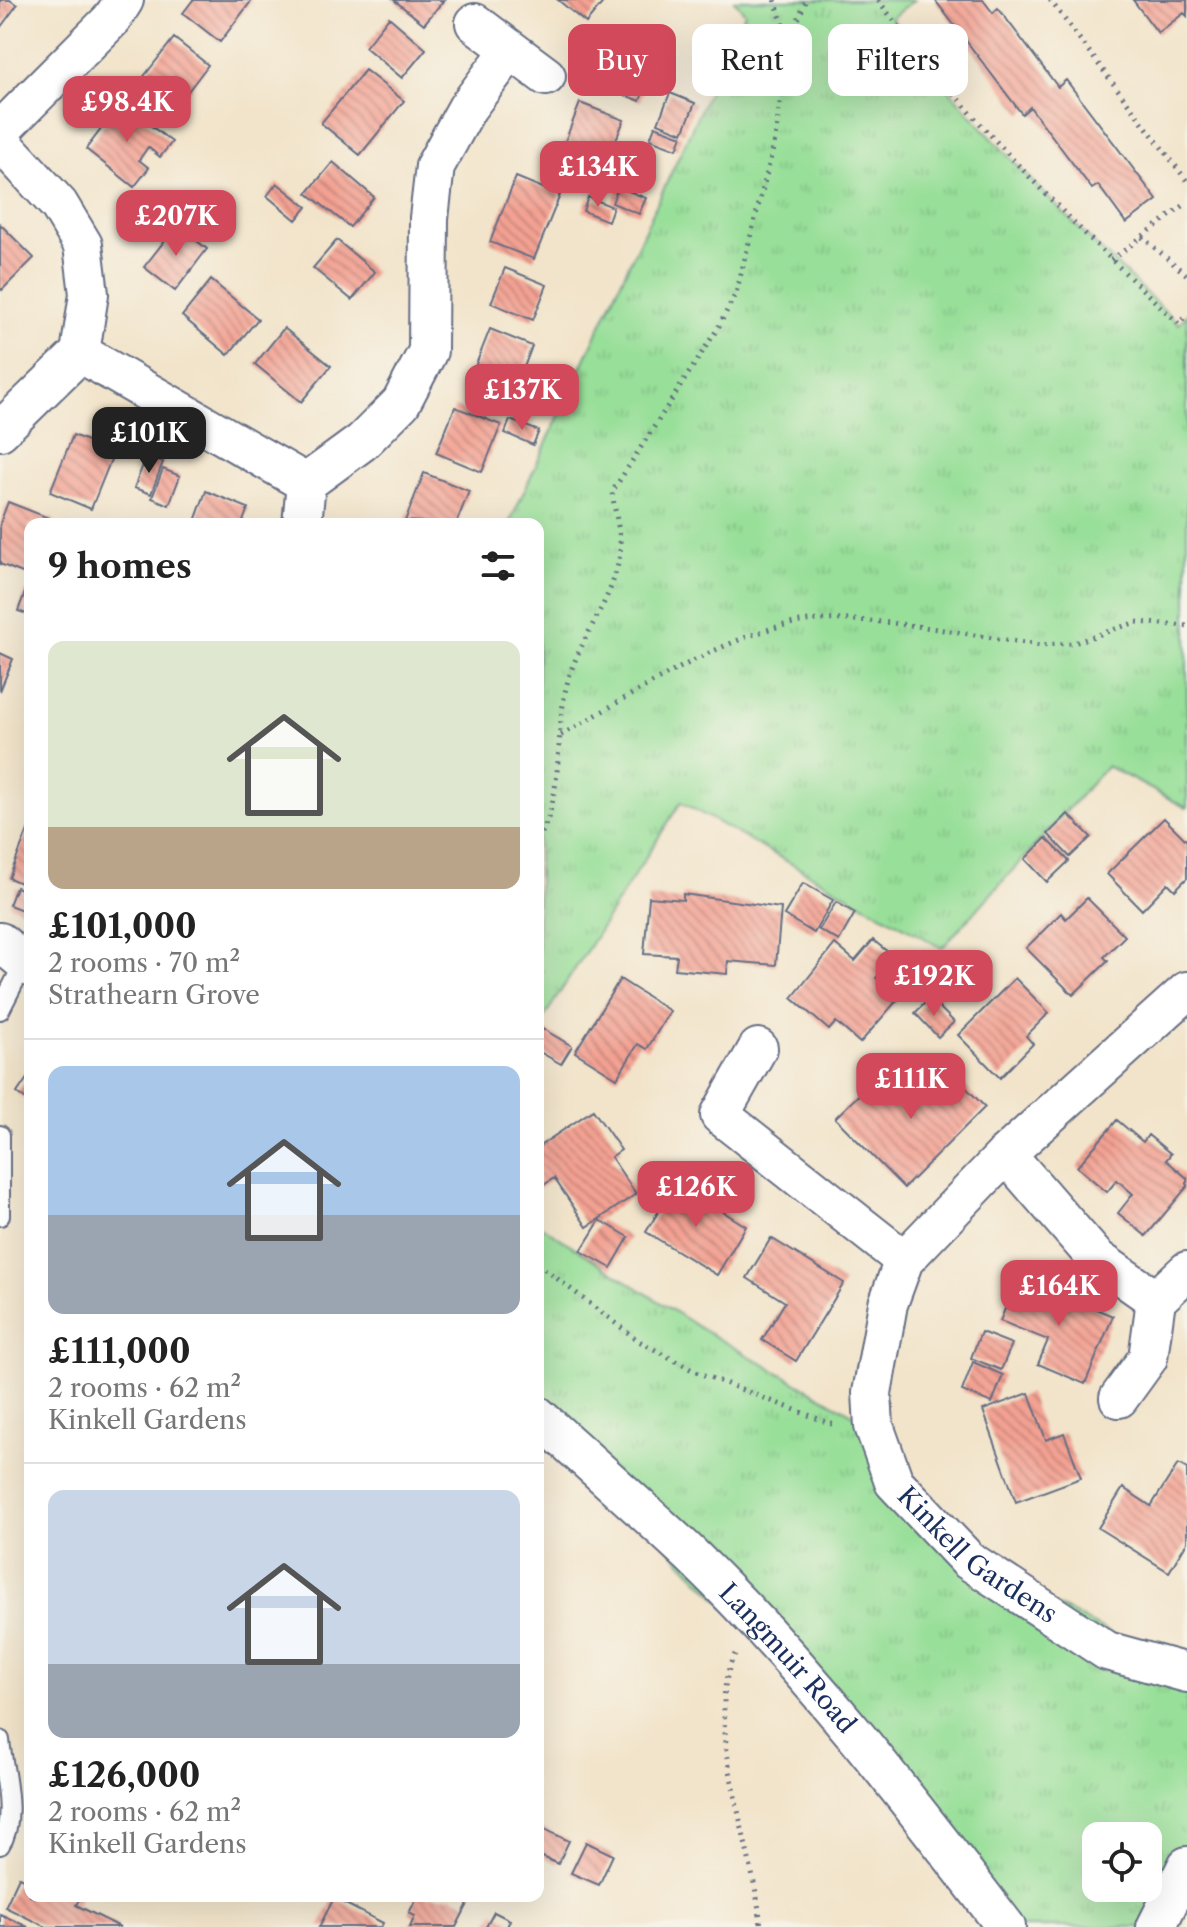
<!DOCTYPE html>
<meta charset="utf-8">
<style>
body{margin:0;font-family:"Libre Caslon Text",serif;background:#f2f2f2;color:#222;height:100vh;display:flex;flex-direction:column;font-size:30px;white-space:nowrap}
*{box-sizing:border-box;margin:0}
p{font-size:26px;color:#767676}
.icon{flex:none;width:44px;height:44px;fill:none;stroke:currentColor;stroke-width:2;stroke-linecap:round;stroke-linejoin:round}
.map{position:relative;flex:1;overflow:hidden}
.side{position:absolute;left:24px;top:518px;width:520px;height:1384px;display:flex;flex-direction:column;background:#fff;border-radius:16px;box-shadow:0 8px 32px #0002}
.side>*{flex:none}
.hud{position:absolute;left:568px;top:24px;width:498px;height:72px;display:flex;gap:16px}
.buttons{position:absolute;left:1082px;top:1822px;display:grid;gap:16px}
.buttons a{display:grid;place-items:center;width:80px;height:80px;border-radius:16px;background:#fff;box-shadow:0 8px 32px #0002;font-size:40px}
.price{position:absolute;translate:-50% -68px;padding:0 18px;border-radius:16px;background:#d1495b;color:#fff;font-size:26px;line-height:52px;filter:drop-shadow(0 2px 4px #0008)}
.price::after{content:'';position:absolute;left:50%;top:48px;width:24px;height:18px;margin-left:-12px;background:inherit;clip-path:polygon(0 0,100% 0,50% 100%)}
.price.active{background:#222;color:#fff}
ul{padding:0;list-style:none}
li{display:grid;align-content:center;gap:16px;height:424px;padding:0 24px}
li+li{border-top:2px solid #e0e0e0}
li span{display:grid;place-items:center;height:248px;border-radius:16px;color:#555}
li>.icon{margin-inline-start:auto}
span .icon{width:144px;height:144px;fill:#fffc;stroke-width:1}
li b{font-size:34px}
h2{display:flex;justify-content:space-between;align-items:center;height:96px;padding:0 24px;font-size:34px}
.chip{padding:0 28px;border-radius:16px;background:#fff;box-shadow:0 8px 32px #0002;font-size:28px;line-height:72px}
.chip.active{background:#d1495b;color:#fff}
.map>svg:first-child{display:block}
</style>
<div class="map">
<svg width="1187" height="1927" viewBox="0 0 1187 1927">
<defs>
<pattern id="park-tufts" width="24" height="20" patternUnits="userSpaceOnUse" patternTransform="scale(2)"><rect width="24" height="20" fill="#98df99"/><path d="M3 7l-1-3M5 7V3M7 7l1-3M15 17l-1-3M17 17v-4M19 17l1-3" fill="none" stroke="#82c086"/></pattern>
<pattern id="building-back-hatch" width="6" height="6" patternUnits="userSpaceOnUse" patternTransform="scale(2)"><rect width="6" height="6" fill="#f3a192"/><path d="M-1 5l2 2M0 0l6 6M5-1l2 2" fill="none" stroke="#c4847a"/></pattern>
</defs>
<rect width="100%" height="100%" fill="#f7f3e8"/>
<filter id="ink" filterUnits="userSpaceOnUse"><feTurbulence type="fractalNoise" baseFrequency=".0125" numOctaves="2"/><feDisplacementMap in="SourceGraphic" scale="16" xChannelSelector="R" yChannelSelector="G"/><feConvolveMatrix kernelMatrix="1 2 1 2 8 2 1 2 1" color-interpolation-filters="sRGB"/></filter>
<filter id="wash" filterUnits="userSpaceOnUse"><feTurbulence type="fractalNoise" baseFrequency=".006" numOctaves="4" result="noise"/><feDisplacementMap in="SourceGraphic" scale="32" xChannelSelector="R" yChannelSelector="G"/><feGaussianBlur stdDeviation="1.8" result="paint"/><feColorMatrix in="noise" values="0 0 0 0 0 0 0 0 0 0 0 0 0 0 0 0 0 1.4 0 .05"/><feComposite in="paint" operator="in"/></filter>
<g filter="url(#wash)">
<rect width="100%" height="100%" fill="#f2e4ca"/>
<path fill="url(#park-tufts)" stroke="#5a877c" stroke-width="2" fill-rule="evenodd" d="M734 0H914L891 18C977 131 1076 228 1179 324L1187 314V808L1107 766 942 948 681 802 538 1027V524H509L745 13Z
M538 1224 703 1330 874 1426 968 1560 1187 1673V1866L1156 1927H1006L882 1765 538 1416ZM1096 1836H1148V1888H1096Z"/>
<g id="blocks">
<path fill="url(#building-back-hatch)" d="M0 0H10L17 5 0 28Z
M193 0H252L220 42 183 13Z
M394 0H444L424 24Z
M558 0H605L586 23Z
M935 0H983L993 13 998 8 1058 87 1066 80 1157 200 1126 223 1098 185 1092 189 1030 107 1022 114Z
M1133 0H1187V16L1184 13 1158 33Z
M389 17 426 49 402 78 365 47Z
M174 38 208 65 173 111 138 84Z
M607 48 653 66 640 101 594 83Z
M365 70 404 101 360 155 321 123Z
M670 93 695 103 683 133 658 123Z
M121 103 172 142 160 157 148 147 139 160 149 168 134 187 86 149Z
M580 103 624 120 598 184 555 167Z
M655 126 682 136 677 149 650 139Z
M333 162 374 197 350 227 307 193Z
M516 177 560 195 534 259 490 242Z
M277 183 307 207 296 220 267 196Z
M618 187 646 198 639 214 612 203Z
M588 197 613 207 608 221 583 211Z
M0 224 34 258 2 290 0 288Z
M177 225 207 249 175 291 144 267Z
M337 240 375 272 352 300 313 268Z
M505 268 547 285 533 320 491 303Z
M211 280 258 319 228 355 182 316Z
M284 328 331 366 301 402 255 364Z
M490 329 532 346 510 404 467 387Z
M455 407 501 425 482 472 436 453Z
M510 420 539 431 533 445 505 433Z
M73 435 114 452 91 509 50 492Z
M147 455 163 462 151 494 134 488Z
M163 469 180 476 169 505 152 498Z
M424 473 469 491 456 524 405 521Z
M206 491 248 508 242 524H194Z
M8 502 54 520 53 524H30V576L0 564V523Z
M26 590 30 592V615L18 611Z
M0 653 13 659 0 691Z
M1068 814 1091 837 1070 857 1048 834Z
M1164 818 1187 841V878L1175 890 1168 883 1142 910 1107 874Z
M30 825V887L9 878Z
M1046 838 1069 861 1047 882 1025 859Z
M803 883 833 900 814 933 784 915Z
M16 887 30 893V913L9 905Z
M683 894 781 908 776 965 728 961 727 974 675 969 677 956 644 954 649 897 683 900Z
M1087 898 1125 936 1104 957 1108 961 1073 995 1026 948 1061 913 1066 919Z
M836 902 855 913 839 941 819 930Z
M873 940 894 957 876 978 899 998 860 1043 836 1022 829 1030 792 998 835 944 855 961Z
M1015 978 1049 1013 1026 1036 1033 1044 1000 1078 958 1035Z
M620 979 670 1011 647 1049 638 1044 617 1078 575 1052Z
M930 998 954 1022 938 1037 915 1013Z
M543 1029 572 1046 561 1064 538 1051V1037Z
M938 1059 985 1107 904 1188 835 1118 873 1081 894 1103Z
M30 1074V1103L17 1093Z
M593 1110 621 1150 611 1157 636 1194 587 1227 554 1178 538 1189V1147Z
M1117 1120 1143 1142 1148 1135 1171 1154 1166 1160 1187 1178V1187L1146 1236 1118 1213 1133 1194 1117 1180 1107 1192 1077 1167Z
M676 1183 746 1226 717 1275 646 1232Z
M600 1220 629 1237 611 1268 581 1251Z
M771 1238 844 1283 796 1361 762 1340 785 1302 747 1278Z
M1018 1277 1113 1316 1085 1384 1038 1364 1048 1340 1000 1321Z
M981 1332 1012 1344 1001 1370 971 1358Z
M973 1362 1003 1375 992 1403 962 1391Z
M1029 1393 1046 1440 1064 1433 1081 1478 1016 1502 983 1410Z
M1178 1464 1187 1469V1542L1169 1572 1098 1528 1123 1488 1151 1506Z
M538 1826 569 1841 558 1864 538 1855Z
M586 1842 613 1855 599 1885 571 1873Z
M19 1877 30 1882V1896H81L76 1905 120 1927H46L5 1907Z
M409 1896H452L468 1904 456 1927H410L415 1916 409 1913 416 1899Z
M334 1898 383 1923 381 1927H319Z
M494 1912 510 1920 507 1927H486Z
M0 1914 28 1927H0Z"/>
</g>
</g>
<g filter="url(#ink)">
<use href="#blocks" fill-opacity="0" stroke="#666e84" stroke-width="2"/>
<g fill="none" stroke-linecap="round" stroke-linejoin="round">
<defs>
<path id="lane" d="M0 1010 24 963
M0 1135V1216
M0 1740C3 1771 18 1818 0 1845"/>
<g id="street">
<path d="M475 23 546 76"/>
<path d="M0 131 112 19 124 0"/>
<path d="M0 141 59 205 83 245 89 294 80 353 0 431"/>
<path d="M80 353 306 483"/>
<path d="M302 524 306 483 362 442 401 403 428 351 429 218 435 166 467 108 509 52"/>
<path d="M0 942 30 967"/>
<path id="s1" d="M1187 991 1006 1154 904 1260 888 1304 872 1393 874 1426 894 1482 968 1560 1107 1651 1187 1673"/>
<path d="M758 1048 720 1115 904 1260"/>
<path d="M1006 1154 1096 1258 1156 1300"/>
<path d="M1119 1398 1148 1358 1156 1300 1187 1271"/>
<path id="s2" d="M538 1416C589 1462 641 1508 691 1555 808 1668 907 1798 1006 1927"/>
<path d="M1156 1927 1187 1866"/>
</g>
</defs>
<use href="#lane" stroke="#666e84" stroke-width="22"/>
<use href="#street" stroke="#666e84" stroke-width="42"/>
<path stroke="#666e84" stroke-width="5" stroke-dasharray="2 6" stroke-linecap="butt" d="M775 0 788 41
M878 0C968 119 1070 222 1179 324L1187 314
M1050 0 1187 181
M1142 237 1187 275
M1111 260 1187 203
M561 735C632 696 741 622 821 620 891 617 970 636 1040 645L1074 643 1136 622 1187 626
M538 840C565 794 554 735 567 684 579 638 614 600 620 553 622 538 614 508 612 492L718 328 736 293 774 145 789 42 806 0
M538 1264 639 1341 696 1372 837 1426
M735 1654C701 1717 755 1854 761 1927"/>
<use href="#lane" stroke="#fff" stroke-width="18"/>
<use href="#street" stroke="#fff" stroke-width="38"/>
</g>
</g>
<g text-anchor="middle" stroke-width="7" stroke-linejoin="round" paint-order="stroke">
<g font-size="26" fill="#1b2f5e" stroke="#f7f3e8">
<text dy="9" stroke="none"><textPath href="#s1" startOffset="732">Kinkell Gardens</textPath></text>
<text dy="9" stroke="none"><textPath href="#s2" startOffset="348">Langmuir Road</textPath></text>
</g>
</g>
</svg>
<div class="buttons">
<a><svg class="icon" aria-label="locate" viewBox="0 0 24 24"><circle cx="12" cy="12" r="6"/><path d="M12 2v4M12 18v4M2 12h4M18 12h4"/></svg></a>
</div>
<b class="price" style="left:127px;top:144px">£98.4K</b>
<b class="price" style="left:598px;top:209px">£134K</b>
<b class="price" style="left:176px;top:258px">£207K</b>
<b class="price" style="left:522px;top:432px">£137K</b>
<b class="price active" style="left:149px;top:475px">£101K</b>
<b class="price" style="left:934px;top:1018px">£192K</b>
<b class="price" style="left:911px;top:1121px">£111K</b>
<b class="price" style="left:696px;top:1229px">£126K</b>
<b class="price" style="left:1059px;top:1328px">£164K</b>
<div class="hud">
<a class="chip active">Buy</a>
<a class="chip">Rent</a>
<a class="chip">Filters</a>
</div>
<section class="side">
<h2>9 homes<svg class="icon" aria-label="filters" viewBox="0 0 24 24"><path d="M4 7h16M4 17h16"/><circle cx="9" cy="7" r="2"/><circle cx="15" cy="17" r="2"/></svg></h2>
<ul>
<li><span style="background:linear-gradient(#dfe7d0 75%,#b9a48a 0)"><svg class="icon" aria-label="home" viewBox="0 0 24 24"><path d="M3 11l9-7 9 7M6 9v11h12V9"/></svg></span><div><b>£101,000</b><p>2 rooms · 70 m²</p><p>Strathearn Grove</p></div></li>
<li><span style="background:linear-gradient(#a9c7e8 60%,#9aa5b1 0)"><svg class="icon" aria-label="home" viewBox="0 0 24 24"><path d="M3 11l9-7 9 7M6 9v11h12V9"/></svg></span><div><b>£111,000</b><p>2 rooms · 62 m²</p><p>Kinkell Gardens</p></div></li>
<li><span style="background:linear-gradient(#c9d6e8 70%,#9aa5b1 0)"><svg class="icon" aria-label="home" viewBox="0 0 24 24"><path d="M3 11l9-7 9 7M6 9v11h12V9"/></svg></span><div><b>£126,000</b><p>2 rooms · 62 m²</p><p>Kinkell Gardens</p></div></li>
</ul>
</section>
</div>
